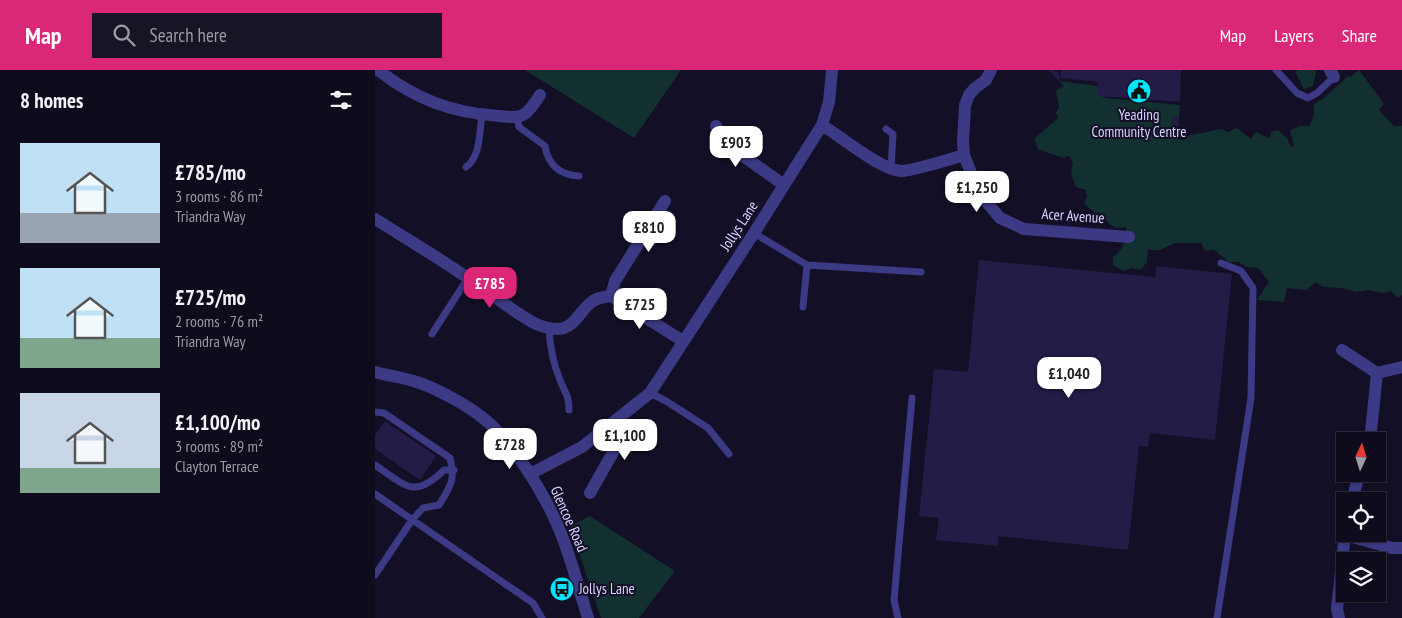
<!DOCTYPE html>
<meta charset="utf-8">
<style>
body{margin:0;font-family:"PT Sans Narrow",sans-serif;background:#171425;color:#f1f3f6;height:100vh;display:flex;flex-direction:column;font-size:19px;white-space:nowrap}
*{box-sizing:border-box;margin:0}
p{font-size:16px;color:#9b9ba3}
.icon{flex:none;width:28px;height:28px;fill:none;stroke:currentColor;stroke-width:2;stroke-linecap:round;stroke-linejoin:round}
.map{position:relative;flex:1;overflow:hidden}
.side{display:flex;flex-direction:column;background:#0e0b1c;width:375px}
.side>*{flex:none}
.needle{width:32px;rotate:4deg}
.buttons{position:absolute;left:961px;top:362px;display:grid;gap:10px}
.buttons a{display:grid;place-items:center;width:50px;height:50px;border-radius:0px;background:#0e0b1c;box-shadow:0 1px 4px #0004,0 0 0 1px #2e2b3b;font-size:25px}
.price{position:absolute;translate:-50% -42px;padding:0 11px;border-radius:10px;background:#fff;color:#222;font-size:16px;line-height:32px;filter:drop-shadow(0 1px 2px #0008)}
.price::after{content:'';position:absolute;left:50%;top:30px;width:15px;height:11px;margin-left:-8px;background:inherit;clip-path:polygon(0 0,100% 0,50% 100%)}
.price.current{background:#db2777;color:#fff}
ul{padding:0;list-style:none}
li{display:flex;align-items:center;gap:15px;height:125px;padding:0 20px}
li span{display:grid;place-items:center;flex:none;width:140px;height:100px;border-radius:0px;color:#555}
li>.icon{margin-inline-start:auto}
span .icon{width:60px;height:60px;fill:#fffc;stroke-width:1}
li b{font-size:21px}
h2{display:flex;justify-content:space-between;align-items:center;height:60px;padding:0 20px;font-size:21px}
header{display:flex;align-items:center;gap:30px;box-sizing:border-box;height:70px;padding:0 25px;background:#db2777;color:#fff}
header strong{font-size:24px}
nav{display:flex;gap:28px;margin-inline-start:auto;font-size:18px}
.search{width:350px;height:45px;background:#171425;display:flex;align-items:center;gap:12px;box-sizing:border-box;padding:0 18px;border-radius:0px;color:#9b9ba3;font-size:19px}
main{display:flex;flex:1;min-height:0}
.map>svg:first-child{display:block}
</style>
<header>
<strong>Map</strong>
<div class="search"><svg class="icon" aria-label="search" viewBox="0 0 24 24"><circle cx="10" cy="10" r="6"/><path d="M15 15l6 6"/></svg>Search here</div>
<nav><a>Map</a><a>Layers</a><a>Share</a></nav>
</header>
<main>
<section class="side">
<h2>8 homes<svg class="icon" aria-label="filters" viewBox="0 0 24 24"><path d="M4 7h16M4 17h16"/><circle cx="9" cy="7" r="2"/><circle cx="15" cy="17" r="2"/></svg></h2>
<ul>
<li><span style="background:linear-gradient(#bfe0f5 70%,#9aa5b1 0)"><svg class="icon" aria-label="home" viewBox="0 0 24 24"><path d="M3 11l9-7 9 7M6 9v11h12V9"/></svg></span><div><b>£785/mo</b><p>3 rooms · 86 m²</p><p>Triandra Way</p></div></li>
<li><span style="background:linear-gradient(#bfe0f5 70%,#7fa58c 0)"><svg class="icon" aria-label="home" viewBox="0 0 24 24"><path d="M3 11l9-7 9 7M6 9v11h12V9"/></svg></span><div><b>£725/mo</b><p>2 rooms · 76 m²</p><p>Triandra Way</p></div></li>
<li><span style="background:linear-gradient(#c9d6e8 75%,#7fa58c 0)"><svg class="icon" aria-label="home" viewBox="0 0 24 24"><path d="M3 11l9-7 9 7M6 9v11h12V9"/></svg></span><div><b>£1,100/mo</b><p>3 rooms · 89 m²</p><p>Clayton Terrace</p></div></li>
</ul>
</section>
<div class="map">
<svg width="1027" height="548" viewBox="0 0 1027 548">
<rect width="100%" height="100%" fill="#130f26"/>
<path fill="#12302f" d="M150 0H306L259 68Z
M922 0H940L941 2 938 16 929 19 921 3Z
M984 0 1009 34 1004 40 1019 56H1027V225L1023 228 1016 221 1008 223 993 220 981 222 967 218 948 217 941 212 931 220 912 218 909 232 882 230 894 212 883 198 871 197 864 192H854L839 180 830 181 826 173H800L785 180H773L772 192 766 200 757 198 748 201 738 195V187C749 180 751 169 751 157L740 158 732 152 728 144 721 143 709 134 712 126 711 120 701 117 696 104 698 92 694 86 688 88 663 79 659 69 683 48 681 43 684 37 681 21 689 16 684 11 723 16V25L732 28 805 35 804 48 798 47 796 63 802 65V69L809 70 814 65C818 64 823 64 828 63 837 61 844 56 853 62L862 58 876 69 881 62 895 69 896 62 903 60 912 68 915 76 919 77 915 60 925 56H934L939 45V34L949 28 973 6 976 7Z
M215 446 300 501 264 548H226L195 456Z"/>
<path fill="#241b47" d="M673 0H679L684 3V11Z
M686 0H806L805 32 723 26V12L685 8Z
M798 47 804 48 802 65 796 64Z
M604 190 780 207 781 196 857 204 840 370 775 363 773 377 764 376 753 480 624 466 623 476 561 470 564 448 544 446 559 299 593 302Z
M10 351 61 386 45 410 0 379V365Z"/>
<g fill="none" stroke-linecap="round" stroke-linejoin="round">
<path stroke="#3d3a85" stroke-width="7" d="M901 0 922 23 933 28 942 23 959 7
M142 47 144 57 170 76C173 95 185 105 204 106
M511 59 518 64 516 99
M91 97C106 86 104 63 107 45
M379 163 432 195 546 202
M428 237 432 195
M174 259C175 277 178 293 185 310 190 323 194 325 194 340
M57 264 93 208
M275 323 291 331 333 358 354 384
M0 342 9 343 75 388C81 410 75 417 64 435L48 438 37 450 0 505
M0 395C30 415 39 430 69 400H79
M0 424 158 533 167 548
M523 548 519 530 537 328
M842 548 876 328 878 218 866 201 846 193"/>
<path stroke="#3d3a85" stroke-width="12" d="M3 0C40 29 77 43 124 46 133 47 144 49 151 43 156 39 161 31 165 25
M616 0 611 10 600 18 594 25 590 35 588 72 589 85 604 123 625 148 649 159 754 167
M955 0 959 7
M447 55C465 66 508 102 528 101 545 99 572 90 589 85
M341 56 350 73 409 115
M0 149C32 169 66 189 97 211 117 224 141 244 161 254 168 257 176 259 183 259 201 258 205 239 218 231 224 227 230 227 236 226L308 271
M236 226 240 211 290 131
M967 280 1002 303 995 371
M0 302C15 306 31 308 45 313 64 320 92 335 108 348 135 369 162 413 177 443 193 476 202 513 213 548
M1002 303 1027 297
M155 404 207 377 275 323 379 163 447 55 454 32 457 1
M215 423 241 377 240 369 232 358
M977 431 984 404
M970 465 1017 478H1027
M964 548 962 539 970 464"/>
</g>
<defs>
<symbol id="civic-disc" viewBox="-11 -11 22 22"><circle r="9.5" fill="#00e5ff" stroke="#130f26"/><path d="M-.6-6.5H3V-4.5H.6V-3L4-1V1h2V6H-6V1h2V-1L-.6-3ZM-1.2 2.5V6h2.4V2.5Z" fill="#111"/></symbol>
<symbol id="bus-disc" viewBox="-11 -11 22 22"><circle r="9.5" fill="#00e5ff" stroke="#130f26"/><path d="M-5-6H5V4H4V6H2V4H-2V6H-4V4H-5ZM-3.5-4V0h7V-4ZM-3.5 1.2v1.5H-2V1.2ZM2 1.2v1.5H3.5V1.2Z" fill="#111"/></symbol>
</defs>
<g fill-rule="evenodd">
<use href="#civic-disc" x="750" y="7" width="28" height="28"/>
<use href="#bus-disc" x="173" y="505" width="28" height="28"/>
</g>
<g text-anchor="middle" stroke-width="4" stroke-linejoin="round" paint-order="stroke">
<g font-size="15" fill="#d9d4ff" stroke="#130f26">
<text x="764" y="50">Yeading<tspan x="764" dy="17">Community Centre</tspan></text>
<text x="204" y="524" text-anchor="start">Jollys Lane</text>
</g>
<g font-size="15" fill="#d9d4ff" stroke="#130f26">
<text transform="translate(698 146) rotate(4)" y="5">Acer Avenue</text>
<text transform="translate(364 156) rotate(-57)" y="5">Jollys Lane</text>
<text transform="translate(194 449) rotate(66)" y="5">Glencoe Road</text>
</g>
</g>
</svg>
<div class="buttons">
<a><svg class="needle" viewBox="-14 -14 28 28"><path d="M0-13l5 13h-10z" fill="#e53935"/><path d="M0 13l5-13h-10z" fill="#9b9ba3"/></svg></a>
<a><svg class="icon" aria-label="locate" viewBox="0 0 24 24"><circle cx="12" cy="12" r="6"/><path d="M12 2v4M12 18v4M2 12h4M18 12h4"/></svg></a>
<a><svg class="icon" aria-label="layers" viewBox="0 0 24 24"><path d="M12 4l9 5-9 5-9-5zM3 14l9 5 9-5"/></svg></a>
</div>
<b class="price" style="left:361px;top:98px">£903</b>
<b class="price" style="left:602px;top:143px">£1,250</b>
<b class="price" style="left:274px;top:183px">£810</b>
<b class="price current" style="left:115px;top:239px">£785</b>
<b class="price" style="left:265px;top:260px">£725</b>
<b class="price" style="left:694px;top:329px">£1,040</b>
<b class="price" style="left:250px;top:391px">£1,100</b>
<b class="price" style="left:135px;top:400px">£728</b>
</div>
</main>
